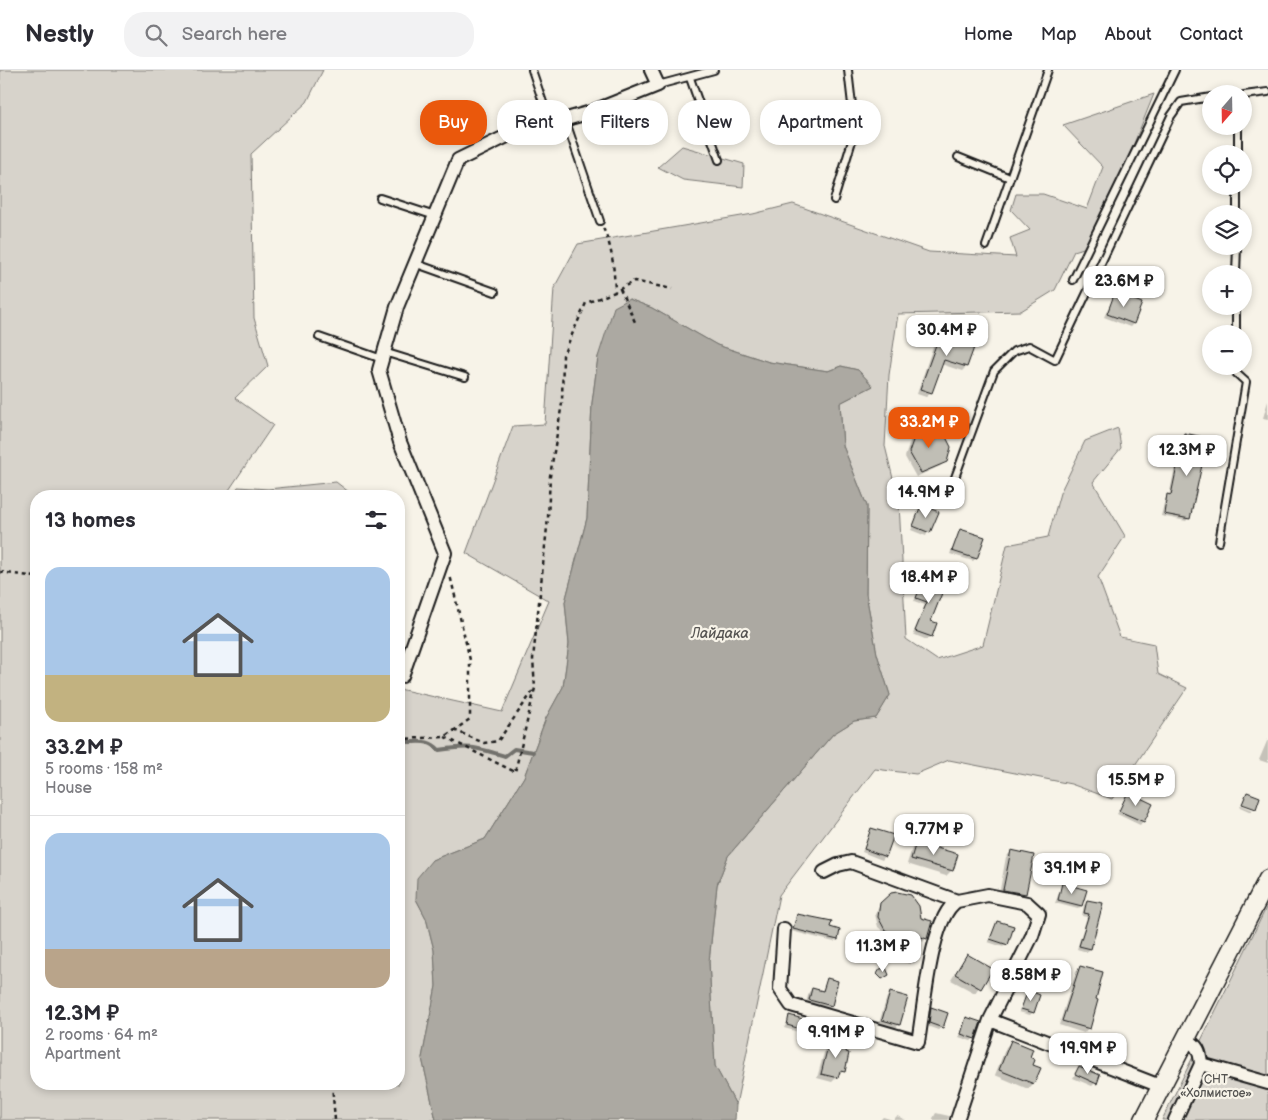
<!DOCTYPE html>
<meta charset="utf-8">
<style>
body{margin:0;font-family:"Balsamiq Sans",sans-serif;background:#f2f2f3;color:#2b2b33;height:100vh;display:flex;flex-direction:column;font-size:19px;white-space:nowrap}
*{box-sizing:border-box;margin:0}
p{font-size:16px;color:#7c7c81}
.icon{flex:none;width:28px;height:28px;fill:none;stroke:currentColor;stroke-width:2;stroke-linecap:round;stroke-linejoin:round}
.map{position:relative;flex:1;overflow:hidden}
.panel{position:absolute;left:30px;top:420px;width:375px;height:600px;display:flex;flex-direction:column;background:#fff;border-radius:20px;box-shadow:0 2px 8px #0003}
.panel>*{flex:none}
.guide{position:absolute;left:420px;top:30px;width:475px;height:45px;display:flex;gap:10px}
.needle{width:32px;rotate:200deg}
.fabs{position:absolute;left:1202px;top:15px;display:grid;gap:10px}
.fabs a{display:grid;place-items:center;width:50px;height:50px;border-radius:50%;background:#fff;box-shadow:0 2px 8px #0003;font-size:25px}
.price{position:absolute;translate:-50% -42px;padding:0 11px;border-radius:10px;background:#fff;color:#222;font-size:16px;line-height:32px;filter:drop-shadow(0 1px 2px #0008)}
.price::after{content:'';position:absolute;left:50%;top:30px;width:15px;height:11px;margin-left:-8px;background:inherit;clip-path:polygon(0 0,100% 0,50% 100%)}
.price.selected{background:#ea580c;color:#fff}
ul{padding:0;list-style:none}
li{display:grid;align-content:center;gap:10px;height:265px;padding:0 15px}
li+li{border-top:1px solid #e1e1e2}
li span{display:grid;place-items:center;height:155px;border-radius:15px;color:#555}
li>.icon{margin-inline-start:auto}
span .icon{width:90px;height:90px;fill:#fffc;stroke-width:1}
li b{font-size:21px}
h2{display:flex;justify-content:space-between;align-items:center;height:60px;padding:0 15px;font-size:21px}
.pill{padding:0 18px;border-radius:20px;background:#fff;box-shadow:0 2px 8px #0003;font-size:18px;line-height:45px}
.pill.selected{background:#ea580c;color:#fff}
header{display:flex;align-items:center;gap:30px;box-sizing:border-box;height:70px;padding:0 25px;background:#fff;border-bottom:1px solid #e1e1e2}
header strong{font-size:24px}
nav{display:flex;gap:28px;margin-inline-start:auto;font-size:18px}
.search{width:350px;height:45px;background:#f2f2f3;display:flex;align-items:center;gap:12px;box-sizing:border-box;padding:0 18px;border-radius:20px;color:#7c7c81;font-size:19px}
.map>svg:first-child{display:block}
</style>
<header>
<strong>Nestly</strong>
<div class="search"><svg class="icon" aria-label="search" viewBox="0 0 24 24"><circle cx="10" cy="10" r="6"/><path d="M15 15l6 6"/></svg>Search here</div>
<nav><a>Home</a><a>Map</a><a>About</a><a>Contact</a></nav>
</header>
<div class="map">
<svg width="1268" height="1050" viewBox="0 0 1268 1050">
<rect width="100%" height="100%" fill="#f7f3e8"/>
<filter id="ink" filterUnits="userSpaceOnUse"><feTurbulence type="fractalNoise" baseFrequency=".02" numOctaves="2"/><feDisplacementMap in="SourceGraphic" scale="10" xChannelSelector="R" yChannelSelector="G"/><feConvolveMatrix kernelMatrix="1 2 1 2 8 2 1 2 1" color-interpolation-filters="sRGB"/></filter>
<g filter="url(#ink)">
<path fill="#d7d3cb" stroke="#7a7874" d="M0 0H323L307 32 251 84 254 248 268 296 235 328 273 355 225 426H36V1014H399V619L502 642 549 531 466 483 513 356 545 354 554 218 578 174 753 144 793 134 929 182 1016 187 1010 168 1030 160 1011 140 1016 124H1043L1087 139 1103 97 1063 55 1154 24 1093 175 1074 181 1055 220 1021 241 898 244 889 305 885 376 899 433 906 569 937 590 983 575 1007 475 1048 467 1060 423 1085 371 1118 358 1121 378 1093 412 1125 466 1098 507 1120 567 1154 574 1158 604 1187 618 1112 729 1071 714 949 690 916 704 875 699 779 825 736 1035 715 996 709 892 717 815 728 786 833 664 854 651 876 648 890 625 877 584 866 524 867 436 843 376 840 333 873 316 858 300 841 296 828 301 769 292 717 275 652 238 629 229 598 287 592 333 587 448 565 532 569 574 563 617 546 648 524 707 485 769 432 790 416 829 426 848 434 880 436 916 422 988 436 1050H0Z
M682 76 744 94 743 117 683 110 658 97Z
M336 412 354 426H233L238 417 268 419Z
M1268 834V1050H1162Z"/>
<path fill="#aca9a2" stroke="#72716c" d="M629 229 652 238 717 275 769 292 828 301 841 296 858 300 873 316 840 333 843 376 867 436 866 524 877 584 890 625 876 648 854 651 833 664 728 786 717 815 709 892 715 996 736 1035 735 1050H436L422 988 436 916 434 880 426 848 416 829 417 808 432 790 485 769 524 707 546 648 563 617 569 574 565 532 587 448 592 333 598 287 614 237Z"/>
<path fill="#0003" d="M1115 224 1133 254 1130 257 1104 247Z
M941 262 966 297 962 301 941 294 931 323 926 327 917 324 936 267Z
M1268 331V349L1263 348Z
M918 357 946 391 940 396 916 407 905 387 913 362Z
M1184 365 1189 448 1186 451 1161 446 1165 429 1169 426 1181 368Z
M922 436 937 442 926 466 911 460Z
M960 460 976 488 973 491 950 484Z
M925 506 931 566 927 570 913 564 925 535 914 531Z
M1268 669V693L1259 690Z
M1129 724 1143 751 1140 755 1117 744Z
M1241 735 1253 740 1251 742 1240 737Z
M872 759 885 786 882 790 862 782Z
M917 773 956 785 951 801 946 806 907 794 912 778Z
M1011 782 1032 786 1025 824 1020 829 999 825 1006 787Z
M1063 814 1081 836 1078 839 1055 833Z
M1087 832 1102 834 1090 879 1087 882 1077 879 1087 847 1082 846 1084 835Z
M881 834 926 868 923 872 919 870 913 891 910 894 889 888 894 870 878 857 875 844Z
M798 845 829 858 837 869 834 872 791 861Z
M997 852 1007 874 1003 877 988 872Z
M967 885 991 899 975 923 951 910Z
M1080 897 1094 930 1088 958 1084 963 1059 955 1076 902Z
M827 910 831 935 828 939 806 933 809 922 812 919 822 921Z
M1028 922 1033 942 1030 945 1019 942Z
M890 924 899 954 896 958 879 953 887 927Z
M932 939 942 957 938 960 927 956 929 942Z
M790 947 820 964 817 967 784 958Z
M967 949 974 968 971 971 959 967Z
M831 970 843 1001 832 1012 817 1008 826 975Z
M1011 972 1028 988 1031 996 1033 1014 1028 1019 995 1005 1006 977Z
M1079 997 1095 1013 1092 1016 1073 1008Z
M936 1043 949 1046 948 1050H932Z
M897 1046 906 1050H880L883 1047 893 1050Z"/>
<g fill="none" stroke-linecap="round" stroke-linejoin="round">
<path stroke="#72716c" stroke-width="4" d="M399 671C414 675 427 666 439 680 470 675 475 677 505 686L514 679 533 682"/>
</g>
<path fill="#c0beb5" stroke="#1c1c1c" d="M1115 222 1142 233 1134 254 1107 244Z
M941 261 976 272 967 297 944 290 932 323 920 319Z
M918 356 945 365 951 377 947 392 921 403 909 382Z
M1184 363 1208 368 1190 449 1164 444 1167 424 1171 425Z
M921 435 939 442 930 463 913 456Z
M960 459 985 467 977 489 952 481Z
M925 505 946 513 931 551 937 553 932 567 915 561 927 532 916 528Z
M1128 722 1153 734 1144 752 1119 741Z
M1247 722 1260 727 1256 739 1242 734Z
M871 758 894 765 886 787 864 779Z
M916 772 958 784 953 801 911 789Z
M1011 780 1034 785 1026 824 1003 820Z
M1062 813 1087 820 1082 836 1058 830Z
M897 822 911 825 919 836 921 848 932 851 927 869 921 867 914 892 891 885 897 866 885 860 878 847 880 833 891 823Z
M1087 830 1103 833 1091 879 1079 876 1089 844 1084 843Z
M797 844 832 851 830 857 840 860 838 870 793 859Z
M997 851 1014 856 1008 875 990 869Z
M967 884 993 899 981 919 955 904Z
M1080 896 1103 902 1096 929 1098 930 1090 959 1062 951Z
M886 898 889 905 882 909 877 904 880 899Z
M827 908 838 911 832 936 809 930 812 918 823 921Z
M1028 920 1040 925 1034 943 1021 939Z
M890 922 908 927 900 955 882 950Z
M931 937 948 943 943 958 929 953Z
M789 945 824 955 821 965 787 955Z
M966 947 981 952 975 969 961 964Z
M830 968 848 973 846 982 849 983 845 1002 840 1001 838 1008 821 1004Z
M1011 970 1033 979 1030 987 1035 990 1033 995 1041 998 1034 1014 999 1000Z
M1079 996 1100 1005 1097 1014 1075 1004Z"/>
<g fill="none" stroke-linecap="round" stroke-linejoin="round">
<defs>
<path id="lane" d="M532 0 550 53
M690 8 719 90
M658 15 714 0
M1244 25 1268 22
M565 49 600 151
M1238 84V56
M958 87 1010 108
M380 128 435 146
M834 130 855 61 848 0
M1237 144V116
M986 176 1048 0
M414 193 495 222
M1236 204 1237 176
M1073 210 1175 0
M1236 264V236
M319 267 382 289
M384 282 465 307
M946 432 994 301 1014 281 1029 276 1055 290 1171 46 1181 32 1211 27
M1219 472 1246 312 1236 303V296"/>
<path id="street" d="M402 606 445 483 400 372 379 300 397 237 458 90 507 66 591 42 658 15 651 0
M957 831 988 825 1027 833 1039 844 1032 866 990 950
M784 859 780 919 791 935 918 972C924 940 930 848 957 831L851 792 838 795 824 802
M1186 969C1198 976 1200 981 1201 994L1268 1013
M957 1050 990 950 1160 1016
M1175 1050 1201 994"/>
<path id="secondary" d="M1144 1050 1268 809"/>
</defs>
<use href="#lane" stroke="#1c1c1c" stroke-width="10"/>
<use href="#street" stroke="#1c1c1c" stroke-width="16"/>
<use href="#secondary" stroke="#1c1c1c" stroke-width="21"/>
<path stroke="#1c1c1c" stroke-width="2.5" stroke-dasharray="4 4" stroke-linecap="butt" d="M603 158C613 178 614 200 615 222
M620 219 635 252
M0 502 36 507
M454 660 484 673 498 671 533 621
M445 667 515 702 535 618 533 589 548 448 550 406 562 333 563 285 586 233 615 222 634 211 672 219
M399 669 445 667 470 649V590L450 505
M332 1014 335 1050"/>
<use href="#lane" stroke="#f7f3e8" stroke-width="6"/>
<use href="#street" stroke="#f7f3e8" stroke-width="12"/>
<use href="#secondary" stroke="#f7f3e8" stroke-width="18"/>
</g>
</g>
<g text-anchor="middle" stroke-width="4.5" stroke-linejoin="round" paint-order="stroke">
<g font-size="12" fill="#545351" stroke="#f7f3e8">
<text x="1216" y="1013">СНТ<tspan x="1216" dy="14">«Холмистое»</tspan></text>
</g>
<g font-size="14" font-style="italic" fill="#565452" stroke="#f7f3e8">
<text x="720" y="568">Лайдака</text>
</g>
</g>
</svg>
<div class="fabs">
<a><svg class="needle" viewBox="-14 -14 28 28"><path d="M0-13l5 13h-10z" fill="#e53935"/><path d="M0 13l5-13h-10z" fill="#7c7c81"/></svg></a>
<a><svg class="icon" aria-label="locate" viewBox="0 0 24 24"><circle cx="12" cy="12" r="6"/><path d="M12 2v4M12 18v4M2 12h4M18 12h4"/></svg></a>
<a><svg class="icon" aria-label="layers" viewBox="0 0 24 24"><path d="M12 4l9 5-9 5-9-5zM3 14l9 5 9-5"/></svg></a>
<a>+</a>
<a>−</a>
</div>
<b class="price" style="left:1124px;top:238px">23.6M ₽</b>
<b class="price" style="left:947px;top:287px">30.4M ₽</b>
<b class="price selected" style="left:929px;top:379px">33.2M ₽</b>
<b class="price" style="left:1187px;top:407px">12.3M ₽</b>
<b class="price" style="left:926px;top:449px">14.9M ₽</b>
<b class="price" style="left:929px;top:534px">18.4M ₽</b>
<b class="price" style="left:1136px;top:737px">15.5M ₽</b>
<b class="price" style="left:934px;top:786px">9.77M ₽</b>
<b class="price" style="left:1072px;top:825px">39.1M ₽</b>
<b class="price" style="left:883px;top:903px">11.3M ₽</b>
<b class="price" style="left:1031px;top:932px">8.58M ₽</b>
<b class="price" style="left:836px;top:989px">9.91M ₽</b>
<b class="price" style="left:1088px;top:1005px">19.9M ₽</b>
<div class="guide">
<a class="pill selected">Buy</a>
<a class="pill">Rent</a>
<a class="pill">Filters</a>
<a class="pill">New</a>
<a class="pill">Apartment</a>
</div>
<section class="panel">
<h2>13 homes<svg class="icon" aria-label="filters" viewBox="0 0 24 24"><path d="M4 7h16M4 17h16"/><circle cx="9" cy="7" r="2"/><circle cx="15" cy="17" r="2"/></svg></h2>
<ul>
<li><span style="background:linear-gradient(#a9c7e8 70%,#c2b280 0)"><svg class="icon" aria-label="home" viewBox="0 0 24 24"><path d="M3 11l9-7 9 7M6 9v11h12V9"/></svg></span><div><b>33.2M ₽</b><p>5 rooms · 158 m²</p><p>House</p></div></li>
<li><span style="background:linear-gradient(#a9c7e8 75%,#b9a48a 0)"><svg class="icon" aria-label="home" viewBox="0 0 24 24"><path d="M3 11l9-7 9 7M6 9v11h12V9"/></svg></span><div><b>12.3M ₽</b><p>2 rooms · 64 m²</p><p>Apartment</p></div></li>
</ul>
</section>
</div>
